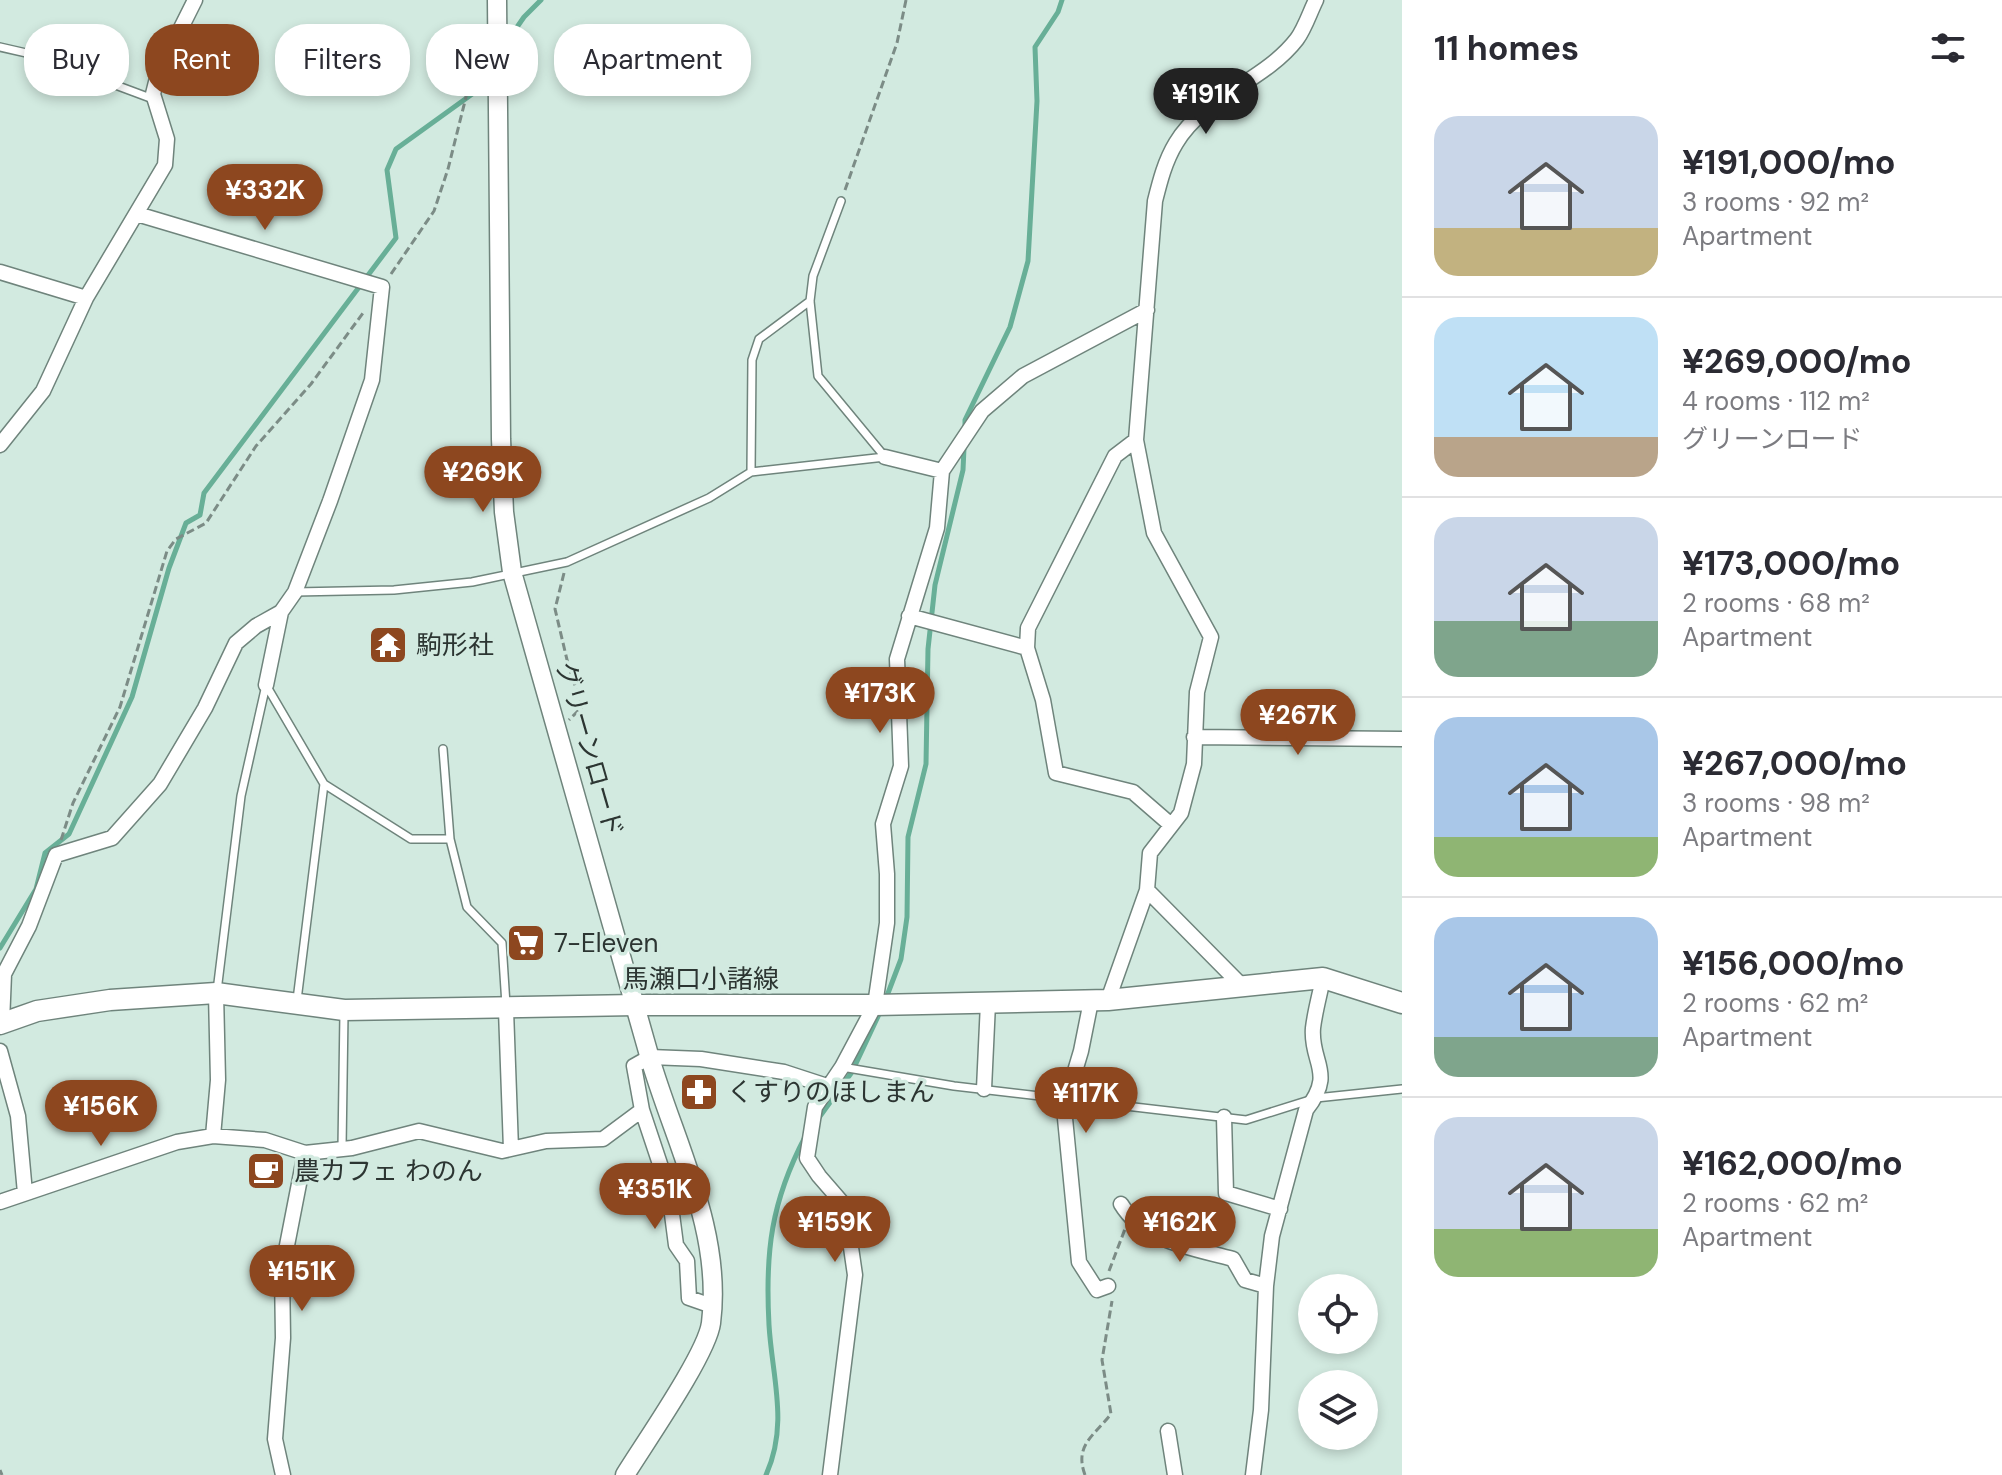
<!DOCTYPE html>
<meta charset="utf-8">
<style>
body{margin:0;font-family:"DM Sans","Noto Sans JP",sans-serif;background:#f7f7f7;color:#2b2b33;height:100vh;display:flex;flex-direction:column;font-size:30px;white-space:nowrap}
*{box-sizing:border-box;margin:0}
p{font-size:26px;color:#7c7c81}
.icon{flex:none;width:44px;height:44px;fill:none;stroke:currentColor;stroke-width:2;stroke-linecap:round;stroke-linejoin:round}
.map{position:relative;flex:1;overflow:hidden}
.side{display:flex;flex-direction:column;background:#fff;width:600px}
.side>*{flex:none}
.top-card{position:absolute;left:24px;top:24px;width:760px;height:72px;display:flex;gap:16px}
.buttons{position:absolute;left:1298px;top:1274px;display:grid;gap:16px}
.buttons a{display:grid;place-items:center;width:80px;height:80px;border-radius:50%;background:#fff;box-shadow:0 4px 12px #0003;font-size:40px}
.price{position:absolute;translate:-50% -68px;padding:0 18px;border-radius:28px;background:#8d471f;color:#fff;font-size:26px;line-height:52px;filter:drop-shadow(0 2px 4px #0008)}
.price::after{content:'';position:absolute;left:50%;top:48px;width:24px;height:18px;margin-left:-12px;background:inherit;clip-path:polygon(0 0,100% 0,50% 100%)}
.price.current{background:#222;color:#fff}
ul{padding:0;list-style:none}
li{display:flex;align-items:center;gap:24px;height:200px;padding:0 32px}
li+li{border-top:2px solid #e1e1e2}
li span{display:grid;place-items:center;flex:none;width:224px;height:160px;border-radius:24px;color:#555}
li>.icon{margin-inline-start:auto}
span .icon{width:96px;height:96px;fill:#fffc;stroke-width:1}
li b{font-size:34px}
h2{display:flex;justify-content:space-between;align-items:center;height:96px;padding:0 32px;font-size:34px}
.chip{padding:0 28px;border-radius:32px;background:#fff;box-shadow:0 4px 12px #0003;font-size:28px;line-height:72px}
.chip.current{background:#8d471f;color:#fff}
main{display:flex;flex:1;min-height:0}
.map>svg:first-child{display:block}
</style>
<main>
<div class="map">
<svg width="1402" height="1475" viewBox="0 0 1402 1475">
<rect width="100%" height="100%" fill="#d2eae0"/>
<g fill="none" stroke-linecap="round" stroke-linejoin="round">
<path stroke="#68af97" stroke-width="5" d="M504 46 524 17 541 0
M965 430V420L1010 327 1028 261 1037 101 1035 47 1058 12 1062 0
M0 948 36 889 45 853 69 834 132 697 169 568 186 523 200 515 204 493 396 238 387 170 396 149 475 92 492 64
M885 1001 901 959 907 917 908 837 926 764 928 649 935 585 963 470 964 448
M818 1119 852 1072 881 1010
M766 1475C789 1424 772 1377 769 1325 765 1252 771 1202 805 1137"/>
<defs>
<path id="service" d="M0 47 35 55 153 99
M841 201 813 276 810 301 818 376 885 457
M751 472 885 457
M295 592 394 590 472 582 567 562 709 498 751 472 752 360 759 339 810 301
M266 685 324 784 411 839H450
M443 749 450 839 467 907 502 943 506 1005
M217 991 241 796 266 685
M297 1000 324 784
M842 1067 954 1086 1246 1120 1316 1098 1402 1089
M342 1148 344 1013"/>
<path id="minor" d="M137 214 382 287 372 380 330 501 295 592 281 612 266 685
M0 272 86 298
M1136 440 1115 456 1028 628 1027 648 1043 700 1056 773 1133 792 1171 825
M0 445 43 391 86 298 165 165 167 139 153 94 158 74 195 0
M885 457 942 471
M909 616 1027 648
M1194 737 1402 739
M1147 890 1241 985
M1108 1000 1147 890 1150 853 1181 813 1194 764 1197 692 1211 637 1154 533 1136 440 1155 201C1160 181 1165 161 1176 143 1204 96 1264 82 1297 39 1305 28 1310 12 1316 0
M1091 1001 1081 1051 1064 1108 1079 1262 1097 1290 1108 1286
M506 1010 511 1149
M2 1023 4 974 29 926 56 855 112 838 160 784 205 708 236 643 256 626 281 612
M0 1051 18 1116 25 1193
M984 1089 988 1003
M642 1110 669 1191 676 1245 687 1261 689 1298 712 1306
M1224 1117 1226 1193 1280 1209
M213 1136 218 1080 216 993
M0 1202 177 1142 213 1136 265 1140 305 1153 352 1148 419 1131 502 1151 546 1141 603 1139 642 1110 634 1066 650 1057 701 1059 784 1072 830 1087
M1121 1204C1144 1242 1193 1248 1233 1259L1245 1280 1266 1286
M1168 1431 1175 1475
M283 1475 275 1439 283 1338 282 1271 305 1153
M830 1475 855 1275 845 1206 819 1176 807 1158 815 1107 842 1067 875 1005 887 923V874L883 824 901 766 897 659 937 528 942 471 982 411 1023 376 1147 310
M1253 1475 1261 1410 1266 1286 1272 1236 1306 1110C1336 1072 1310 1063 1313 1028 1315 1011 1320 994 1323 978"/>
<path id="tertiary" d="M497 0 501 439 504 512 512 572C558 733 603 894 649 1055 674 1142 723 1230 711 1323 707 1354 644 1444 625 1475"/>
<path id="secondary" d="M0 1024 37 1011 110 1000 216 993 344 1010 636 1005H875L1108 1000 1323 978 1402 1003"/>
</defs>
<use href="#service" stroke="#6f847c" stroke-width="10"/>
<use href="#minor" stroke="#6f847c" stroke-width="17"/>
<use href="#tertiary" stroke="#6f847c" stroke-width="21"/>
<use href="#secondary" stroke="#6f847c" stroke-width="23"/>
<path stroke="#7c8c86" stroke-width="3" stroke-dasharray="8 4" stroke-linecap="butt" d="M845 190 897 43 906 0
M391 274 434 211 448 169 480 41
M564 573 555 609 568 664 582 707 569 720
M61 840 73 803 120 707 167 551 176 539 206 523 256 446 311 384 363 313
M1109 1271 1125 1229
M0 1470 2 1475
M1085 1475C1074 1445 1094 1436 1111 1414L1102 1360 1112 1301"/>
<use href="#service" stroke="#fff" stroke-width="7"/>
<use href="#minor" stroke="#fff" stroke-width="14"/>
<use href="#tertiary" stroke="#fff" stroke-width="18"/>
<use href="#secondary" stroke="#fff" stroke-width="20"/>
</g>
<defs>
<symbol id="temple-square" viewBox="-11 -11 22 22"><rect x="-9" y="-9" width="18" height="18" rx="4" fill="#8d471f" stroke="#d2eae0"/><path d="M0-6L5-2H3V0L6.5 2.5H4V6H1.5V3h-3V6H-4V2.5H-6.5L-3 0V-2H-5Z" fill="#fff"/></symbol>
<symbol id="supermarket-square" viewBox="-11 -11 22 22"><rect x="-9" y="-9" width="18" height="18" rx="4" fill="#8d471f" stroke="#d2eae0"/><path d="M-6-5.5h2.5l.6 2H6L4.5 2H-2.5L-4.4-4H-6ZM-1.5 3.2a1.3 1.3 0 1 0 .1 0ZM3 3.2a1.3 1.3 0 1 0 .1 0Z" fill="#fff"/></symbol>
<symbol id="pharmacy-square" viewBox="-11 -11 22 22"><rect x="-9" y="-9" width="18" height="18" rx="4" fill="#8d471f" stroke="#d2eae0"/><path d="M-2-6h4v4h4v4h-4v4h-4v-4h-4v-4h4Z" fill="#fff"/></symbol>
<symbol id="cafe-square" viewBox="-11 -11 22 22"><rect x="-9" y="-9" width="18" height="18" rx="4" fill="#8d471f" stroke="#d2eae0"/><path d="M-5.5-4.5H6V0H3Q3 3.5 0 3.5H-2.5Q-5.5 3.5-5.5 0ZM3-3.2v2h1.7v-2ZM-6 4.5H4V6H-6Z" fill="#fff"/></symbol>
</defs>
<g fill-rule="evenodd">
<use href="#temple-square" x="366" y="623" width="44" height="44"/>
<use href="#supermarket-square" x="504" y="921" width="44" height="44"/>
<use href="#pharmacy-square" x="677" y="1070" width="44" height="44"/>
<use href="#cafe-square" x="244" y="1149" width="44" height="44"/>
</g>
<g text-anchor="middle" stroke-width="7" stroke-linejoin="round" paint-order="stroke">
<g font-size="26" fill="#2c3532" stroke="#d2eae0" text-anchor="start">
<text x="416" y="654">駒形社</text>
<text x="554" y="952">7-Eleven</text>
<text x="727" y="1101">くすりのほしまん</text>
<text x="294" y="1180">農カフェ わのん</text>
</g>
<g font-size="26" fill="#2c3532" stroke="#d2eae0">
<text transform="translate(590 749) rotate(74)" y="9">グリーンロード</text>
<text x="701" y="988">馬瀬口小諸線</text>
</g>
</g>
</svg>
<div class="buttons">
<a><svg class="icon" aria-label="locate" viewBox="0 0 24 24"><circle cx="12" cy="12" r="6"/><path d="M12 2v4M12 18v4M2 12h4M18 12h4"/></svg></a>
<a><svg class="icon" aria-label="layers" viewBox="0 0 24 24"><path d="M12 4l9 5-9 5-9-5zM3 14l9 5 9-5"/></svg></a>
</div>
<b class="price current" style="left:1206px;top:136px">¥191K</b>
<b class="price" style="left:265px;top:232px">¥332K</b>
<b class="price" style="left:483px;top:514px">¥269K</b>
<b class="price" style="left:880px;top:735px">¥173K</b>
<b class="price" style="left:1298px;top:757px">¥267K</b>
<b class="price" style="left:1086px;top:1135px">¥117K</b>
<b class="price" style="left:101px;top:1148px">¥156K</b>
<b class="price" style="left:655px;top:1231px">¥351K</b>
<b class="price" style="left:835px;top:1264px">¥159K</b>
<b class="price" style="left:1180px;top:1264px">¥162K</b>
<b class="price" style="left:302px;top:1313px">¥151K</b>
<div class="top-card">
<a class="chip">Buy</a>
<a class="chip current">Rent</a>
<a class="chip">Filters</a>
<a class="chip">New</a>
<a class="chip">Apartment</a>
</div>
</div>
<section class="side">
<h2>11 homes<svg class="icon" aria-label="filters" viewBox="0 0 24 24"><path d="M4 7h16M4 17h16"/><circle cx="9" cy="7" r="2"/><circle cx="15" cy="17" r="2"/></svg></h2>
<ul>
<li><span style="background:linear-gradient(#c9d6e8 70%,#c2b280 0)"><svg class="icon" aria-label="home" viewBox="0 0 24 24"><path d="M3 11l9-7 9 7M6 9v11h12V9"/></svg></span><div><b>¥191,000/mo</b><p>3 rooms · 92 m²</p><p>Apartment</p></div></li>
<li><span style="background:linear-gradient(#bfe0f5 75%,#b9a48a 0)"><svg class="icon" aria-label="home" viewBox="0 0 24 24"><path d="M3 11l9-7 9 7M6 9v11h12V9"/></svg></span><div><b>¥269,000/mo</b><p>4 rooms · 112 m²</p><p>グリーンロード</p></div></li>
<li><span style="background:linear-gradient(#c9d6e8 65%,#7fa58c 0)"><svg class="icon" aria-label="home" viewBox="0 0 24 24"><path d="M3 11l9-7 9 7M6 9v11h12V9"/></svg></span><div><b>¥173,000/mo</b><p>2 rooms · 68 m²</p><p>Apartment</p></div></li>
<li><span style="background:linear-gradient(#a9c7e8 75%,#8fb573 0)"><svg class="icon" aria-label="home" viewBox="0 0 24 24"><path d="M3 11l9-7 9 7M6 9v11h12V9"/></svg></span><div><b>¥267,000/mo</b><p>3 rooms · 98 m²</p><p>Apartment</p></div></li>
<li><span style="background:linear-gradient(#a9c7e8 75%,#7fa58c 0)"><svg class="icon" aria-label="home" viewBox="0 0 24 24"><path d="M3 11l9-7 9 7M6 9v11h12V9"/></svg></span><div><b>¥156,000/mo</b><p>2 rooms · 62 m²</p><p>Apartment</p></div></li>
<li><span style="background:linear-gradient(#c9d6e8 70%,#8fb573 0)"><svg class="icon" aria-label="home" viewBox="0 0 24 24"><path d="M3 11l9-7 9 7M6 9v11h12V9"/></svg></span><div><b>¥162,000/mo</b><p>2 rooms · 62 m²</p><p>Apartment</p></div></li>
</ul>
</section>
</main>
